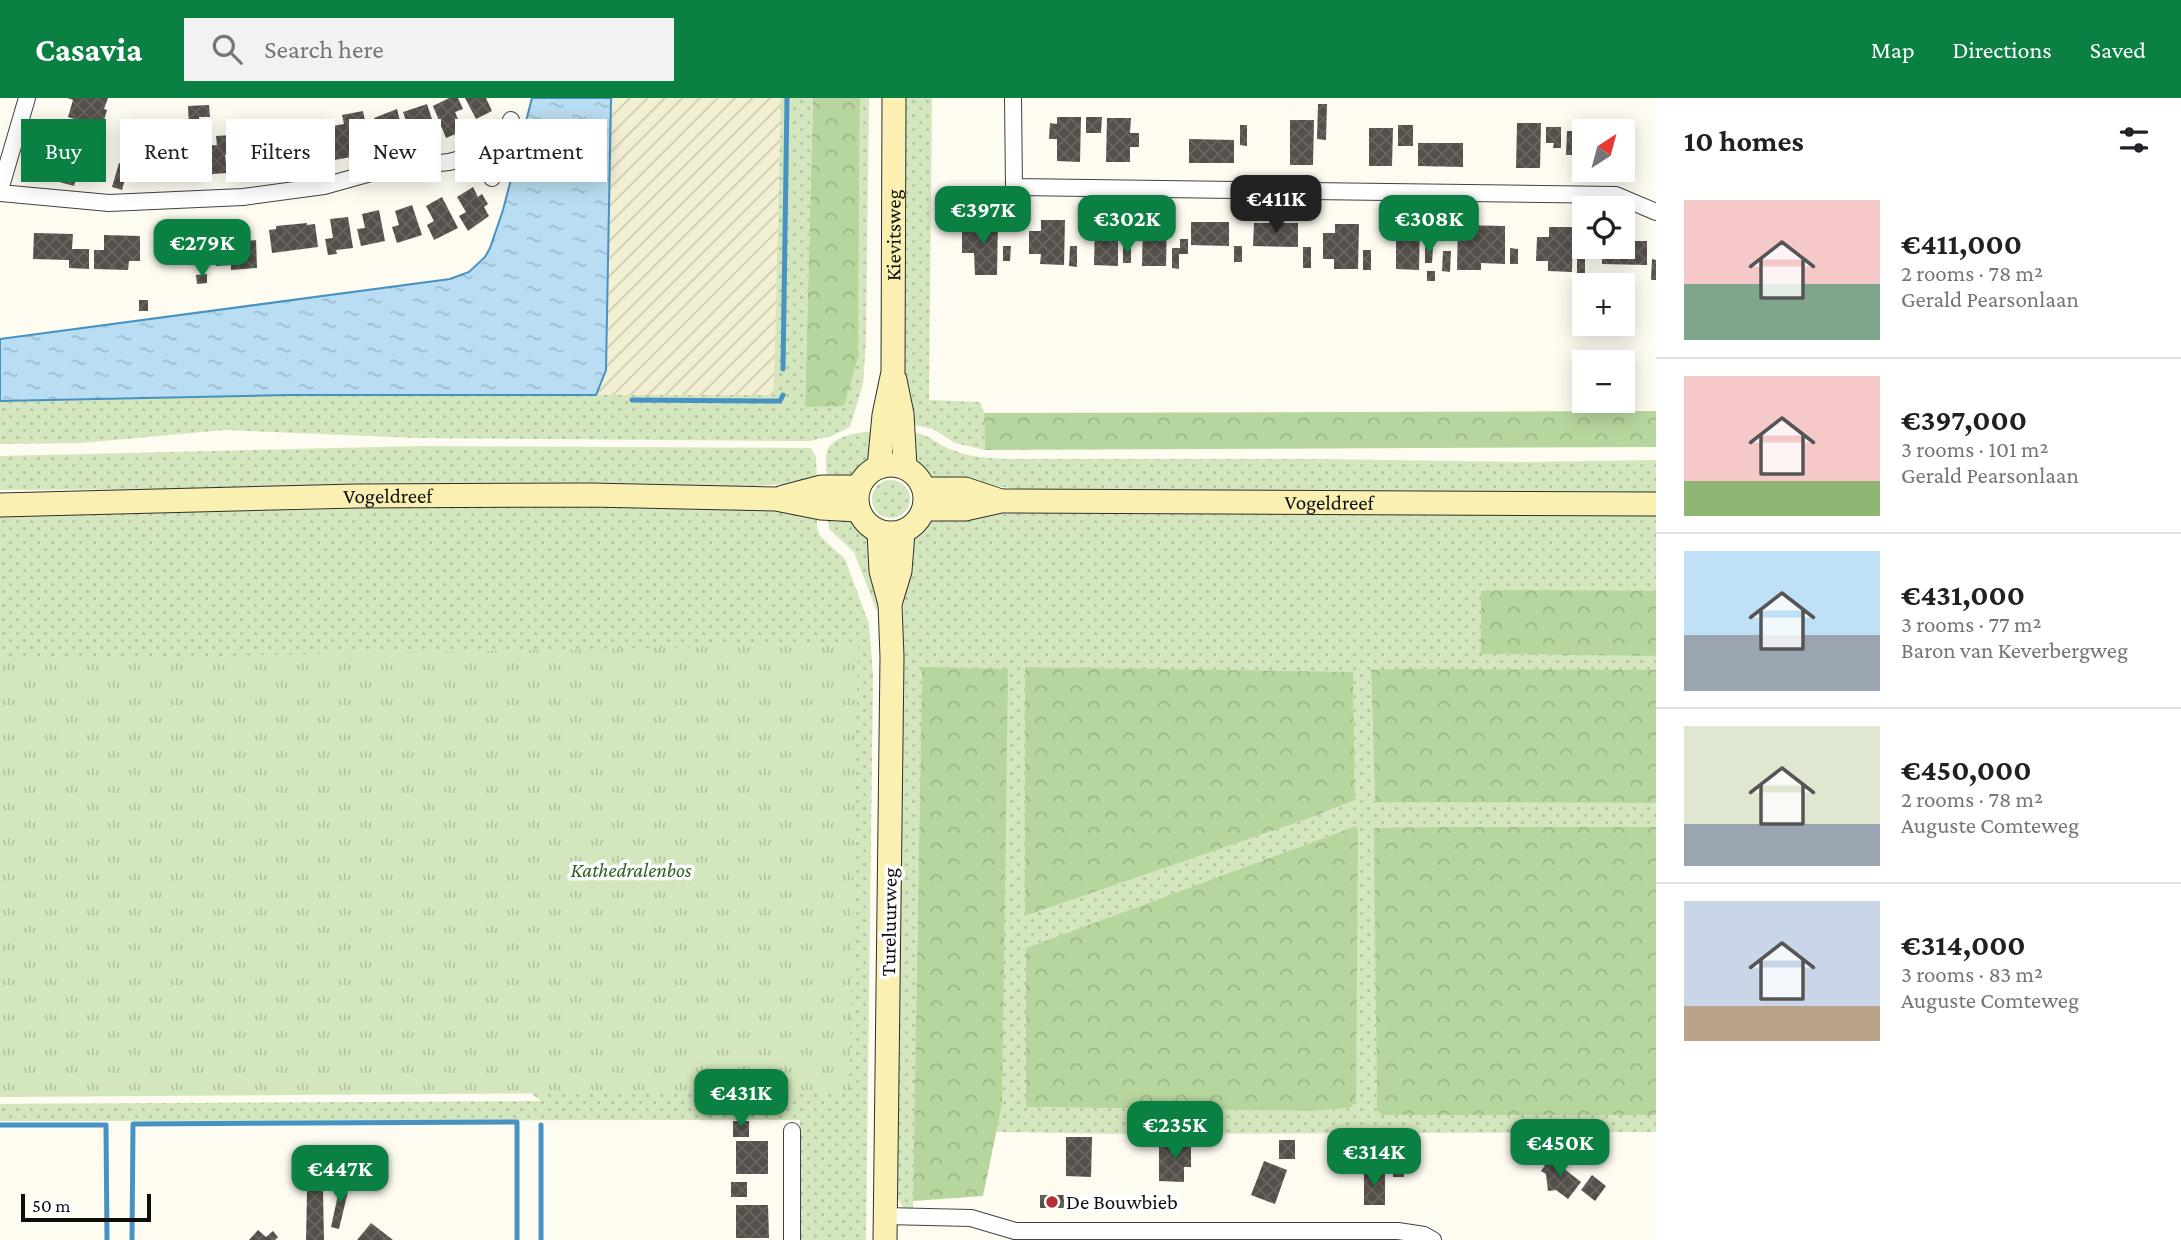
<!DOCTYPE html>
<meta charset="utf-8">
<style>
body{margin:0;font-family:"Crimson Pro",serif;background:#f2f2f2;color:#202124;height:100vh;display:flex;flex-direction:column;font-size:26px;white-space:nowrap}
*{box-sizing:border-box;margin:0}
p{font-size:23px;color:#757577}
.icon{flex:none;width:38px;height:38px;fill:none;stroke:currentColor;stroke-width:2;stroke-linecap:round;stroke-linejoin:round}
.map{position:relative;flex:1;overflow:hidden}
.panel{display:flex;flex-direction:column;background:#fff;width:525px}
.panel>*{flex:none}
.guide{position:absolute;left:21px;top:21px;width:665px;height:63px;display:flex;gap:14px}
.needle{width:46px;rotate:36deg}
.buttons{position:absolute;left:1572px;top:21px;display:grid;gap:14px}
.buttons a{display:grid;place-items:center;width:63px;height:63px;border-radius:0px;background:#fff;box-shadow:0 4px 18px #0003;font-size:35px}
.scale{position:absolute;left:21px;bottom:18px;width:130px;box-sizing:border-box;padding-left:7px;border:4px solid #0e0e0e;border-top:0;font-size:19px;line-height:24px;white-space:nowrap;color:#0e0e0e;-webkit-text-stroke:5px #fff;paint-order:stroke}
.price{position:absolute;translate:-50% -60px;padding:0 16px;border-radius:14px;background:#0b8043;color:#fff;font-size:23px;line-height:46px;filter:drop-shadow(0 2px 4px #0008)}
.price::after{content:'';position:absolute;left:50%;top:42px;width:21px;height:16px;margin-left:-10px;background:inherit;clip-path:polygon(0 0,100% 0,50% 100%)}
.price.selected{background:#222;color:#fff}
ul{padding:0;list-style:none}
li{display:flex;align-items:center;gap:21px;height:175px;padding:0 28px}
li+li{border-top:2px solid #e0e0e0}
li span{display:grid;place-items:center;flex:none;width:196px;height:140px;border-radius:0px;color:#555}
li>.icon{margin-inline-start:auto}
span .icon{width:84px;height:84px;fill:#fffc;stroke-width:1}
li b{font-size:30px}
h2{display:flex;justify-content:space-between;align-items:center;height:84px;padding:0 28px;font-size:30px}
.tag{padding:0 24px;border-radius:0px;background:#fff;box-shadow:0 4px 18px #0003;font-size:24px;line-height:63px}
.tag.selected{background:#0b8043;color:#fff}
header{display:flex;align-items:center;gap:42px;box-sizing:border-box;height:98px;padding:0 35px;background:#0b8043;color:#fff}
header strong{font-size:33px}
nav{display:flex;gap:38px;margin-inline-start:auto;font-size:24px}
.search{width:490px;height:63px;background:#f2f2f2;display:flex;align-items:center;gap:18px;box-sizing:border-box;padding:0 24px;border-radius:0px;color:#757577;font-size:26px}
main{display:flex;flex:1;min-height:0}
.map>svg:first-child{display:block}
</style>
<header>
<strong>Casavia</strong>
<div class="search"><svg class="icon" aria-label="search" viewBox="0 0 24 24"><circle cx="10" cy="10" r="6"/><path d="M15 15l6 6"/></svg>Search here</div>
<nav><a>Map</a><a>Directions</a><a>Saved</a></nav>
</header>
<main>
<div class="map">
<svg width="1656" height="1142" viewBox="0 0 1656 1142">
<defs>
<pattern id="farmland-furrows" width="10" height="10" patternUnits="userSpaceOnUse" patternTransform="scale(1.75)"><rect width="10" height="10" fill="#f2efd2"/><path d="M-1 1l2-2M0 10L10 0M9 11l2-2" fill="none" stroke="#ceccb3"/></pattern>
<pattern id="grass-dots" width="8" height="8" patternUnits="userSpaceOnUse" patternTransform="scale(1.75)"><rect width="8" height="8" fill="#d3e6bd"/><path d="M2 2h.1M6 6h.1" fill="none" stroke="#b4c4a1" stroke-width="1.8" stroke-linecap="round"/></pattern>
<pattern id="forest-crowns" width="20" height="18" patternUnits="userSpaceOnUse" patternTransform="scale(1.75)"><rect width="20" height="18" fill="#b7d69d"/><path d="M2 6a3 3 0 1 1 6 0M12 15a3 3 0 1 1 6 0" fill="none" stroke="#9cb686"/></pattern>
<pattern id="park-tufts" width="24" height="20" patternUnits="userSpaceOnUse" patternTransform="scale(1.75)"><rect width="24" height="20" fill="#d3e6bd"/><path d="M3 7l-1-3M5 7V3M7 7l1-3M15 17l-1-3M17 17v-4M19 17l1-3" fill="none" stroke="#b4c4a1"/></pattern>
<pattern id="water-ripples" width="26" height="14" patternUnits="userSpaceOnUse" patternTransform="scale(1.75)"><rect width="26" height="14" fill="#b9ddf2"/><path d="M2 4q2-2 4 0t4 0M15 11q2-2 4 0t4 0" fill="none" stroke="#9ebcce"/></pattern>
<pattern id="building-cross-hatch" width="8" height="8" patternUnits="userSpaceOnUse" patternTransform="scale(1.75)"><rect width="8" height="8" fill="#56504c"/><path d="M0 0l8 8M0 8l8-8" fill="none" stroke="#696561"/></pattern>
</defs>
<rect width="100%" height="100%" fill="#fefbf1"/>
<path fill="url(#farmland-furrows)" d="M611 0H781L775 297H596L606 272Z"/>
<path fill="url(#grass-dots)" fill-rule="evenodd" d="M781 0H813L805 308 858 259 860 0H869L866 244 863 286 850 329 832 338 810 343 417 340 225 332 81 345 0 346V303L288 297H774Z
M902 0H932L929 302 980 304 984 315 985 352 955 345 933 331 909 326 903 274Z
M877 333C869 366 864 381 827 383 827 374 824 357 829 349 838 336 862 334 877 333Z
M909 334C930 335 936 347 955 353 971 359 988 360 1006 361H1318L1525 364 1656 362V397L1018 391 931 380 913 360Z
M420 348 811 350 816 359 817 384 756 388 0 392V358Z
M872 401a19 19 0 1 1 38 0a19 19 0 1 1-38 0Z
M461 407 750 409 817 415V429L820 438 845 461 869 526 873 578 866 1142H800V1022L0 1023V1006L541 1003 0 577V414Z
M1061 412 1656 415V493H1482V556L1656 558V572H1371L1375 704 1656 705V729L1375 731 1377 1013 1382 1017H1656V1034L1125 1036 996 1034 1002 1006 922 569 913 1112 904 1110 897 1100 895 1090 900 584 906 450 911 438 931 421ZM1025 569 1353 575 1355 702 1307 721 1025 818ZM1356 728 1350 1010 1312 1013 1026 1009V850Z
M827 414 856 423 868 437 878 511H876L854 454 829 431Z"/>
<path fill="url(#forest-crowns)" d="M813 0H860L858 259 844 308 805 309Z
M1656 313V349L985 352 984 315Z
M1506 492 1656 493V558L1481 556V493Z
M922 569 1008 571 1002 1006 983 1098 913 1103Z
M1025 569 1353 574 1355 702 1307 721 1025 818Z
M1405 571 1656 572V705L1375 704 1371 572Z
M1356 728 1358 732 1356 1004 1350 1010 1312 1013 1026 1009V850Z
M1452 729H1656V1017H1382L1377 1013 1374 730Z"/>
<path fill="url(#park-tufts)" d="M858 546 849 993 0 999V562Z"/>
<path fill="url(#water-ripples)" stroke="#4692c3" stroke-width="2" d="M532 0H611L606 272 596 297H288L0 303V241L450 181 469 174 485 159 490 150 503 112Z"/>
<g fill="none" stroke-linecap="round" stroke-linejoin="round">
<path stroke="#4692c3" stroke-width="5" d="M783 271 787 0
M632 302 780 303 783 297
M0 1027H106L107 1142
M541 1027V1142
M132 1142 133 1026 517 1024V1142"/>
</g>
<path fill="url(#building-cross-hatch)" d="M67 0H108L104 11 107 12 100 36 83 31 85 24 68 19 73 2Z
M449 0H458L463 11 455 14 463 33 446 40 433 8Z
M465 0H486L492 13 476 21Z
M427 6 432 21 424 23 431 41 414 46 403 14Z
M1318 6H1327L1326 42 1317 41Z
M209 7 210 19H199L200 29H189L188 8Z
M397 11 401 27 395 29 400 49 383 53 374 20Z
M363 13 368 38 361 39 363 57 334 62 331 44 324 46 321 30 344 26 342 17Z
M1057 19H1081L1080 64 1057 63V41H1049L1050 25 1057 26Z
M1086 19H1102L1101 35H1086Z
M1107 20H1131L1130 35H1139V49H1130V64H1106Z
M1290 22H1314L1313 67H1290Z
M1517 25H1541L1540 70H1516Z
M1240 27H1247V48L1240 47Z
M1398 27H1413V48H1398Z
M318 29 320 45 312 47 315 65 299 68 293 33Z
M1546 29H1561V50H1553L1554 45H1546Z
M1369 30H1393L1392 68H1369Z
M1567 33H1584V57H1566Z
M233 37 234 56 225 57 227 75 199 77V63L206 62 205 48 217 47 216 38Z
M80 38 95 42 87 67 85 66 80 82 76 81 74 88 56 83 58 76 49 73 62 40 78 45Z
M1189 41 1234 42V65H1189Z
M247 43 248 51 280 47 282 70 249 74 247 59 240 60 238 44Z
M1418 45H1463V69L1418 68Z
M181 60 182 78 145 80V62Z
M119 65 129 68 122 92 112 89Z
M473 89 478 99 482 96 488 106 484 109 489 118 468 133 459 118 466 114 457 99Z
M442 99 458 130 434 142 427 127 434 123 426 108Z
M412 107 422 137 397 145 392 129 399 127 395 113Z
M379 112 385 143 361 148 357 131 365 130 362 116Z
M348 119 353 150 336 152 337 156 328 157 325 141 333 140 330 121Z
M974 121H998L997 177H975L974 155H962V132H974Z
M1041 122H1065L1064 167 1040 166 1041 156H1029V133H1041Z
M1095 123H1118V168L1094 167Z
M1143 123H1167L1166 168H1142Z
M1191 124H1229V148L1191 147Z
M307 125V127L315 126 318 149 272 155 269 132 276 131V128Z
M1254 125H1298V149L1253 148Z
M1335 126H1359L1358 171H1334V161H1323V135H1335Z
M1396 126 1420 127 1419 172 1396 171Z
M1458 127 1505 128V166L1481 165V172H1457Z
M1549 129H1573L1572 174 1548 173V163H1536L1537 139H1549Z
M34 135 73 136 72 151H89V171L69 170V162L33 161Z
M104 137 140 138V163H129L128 172 94 171V152H104Z
M184 137V140L192 139 193 155 189 156 190 164 174 165V161H161L160 140Z
M231 140V145L256 142 257 170 231 172V167L216 168 214 141Z
M1180 141H1188V156H1179V171L1172 170V150H1180Z
M1622 143H1647V167L1602 166V149H1622Z
M1003 148H1011L1010 163H1003Z
M1070 148H1077V169L1069 168Z
M1234 148H1242V164H1234Z
M1123 149H1131V165H1123Z
M1303 149H1311V170H1303Z
M1425 149H1433L1432 165H1425Z
M1510 150 1518 151V166H1510Z
M1363 152H1371V172H1363Z
M1443 153H1451L1450 174 1442 173Z
M1577 155H1585V175H1577Z
M1652 161 1656 162V182H1651Z
M1427 173H1435V183H1427Z
M207 176V185L197 186 196 177Z
M1576 179H1584V193H1576Z
M139 202H148V213H139Z
M733 1023H749V1039H733Z
M1066 1039H1092L1091 1079 1066 1078Z
M1182 1040H1191V1069H1184V1084L1159 1083V1047H1182Z
M1279 1042H1295V1061H1279Z
M736 1043H768V1076H736Z
M1393 1059H1404V1079H1393Z
M1550 1060 1581 1084 1568 1101 1556 1092 1548 1093 1546 1076 1541 1073Z
M1264 1063 1287 1072 1275 1106 1251 1097Z
M1364 1072H1385V1107H1364Z
M1592 1077 1606 1088 1595 1103 1581 1092Z
M341 1083 350 1085 339 1131 331 1129Z
M731 1084H747V1099H731Z
M307 1093H323L324 1142H306Z
M1040 1097H1064V1110H1040Z
M1174 1101V1109H1159V1102Z
M736 1107H768L769 1140H736Z
M371 1125 393 1142H357Z
M258 1132 266 1139 273 1133 278 1139 275 1142H249Z"/>
<g fill="none" stroke-linecap="round" stroke-linejoin="round">
<defs>
<path id="street" d="M1013 0 1014 89 1616 97 1656 114
M492 80 511 22
M0 92 27 0
M0 95 109 105 243 99 324 88 385 71 449 64 502 50
M792 1033V1142
M885 1118 971 1120 1015 1133H1398L1424 1137 1433 1142"/>
<g id="secondary">
<path d="M895 282 902 316 905 369"/>
<circle cx="891" cy="401" r="34"/>
<path id="s1" d="M879 369 884 317 893 274 894 0"/>
<path d="M924 391H965L998 402"/>
<path d="M783 399 821 389H858"/>
<path id="s2" d="M0 407 356 398 591 397 776 401 821 410 858 412"/>
<path id="s3" d="M924 411H965L1001 403 1656 406"/>
<path d="M879 434 881 473 890 506 892 559 885 1142"/>
<path d="M890 506 900 473 903 434"/>
</g>
</defs>
<use href="#street" stroke="#414141" stroke-width="18"/>
<use href="#secondary" stroke="#303030" stroke-width="25"/>
<use href="#street" stroke="#fff" stroke-width="16"/>
<use href="#secondary" stroke="#f9f0b1" stroke-width="23"/>
</g>
<circle fill="#b43038" stroke="#fff" stroke-width="2.5" cx="1052" cy="1104" r="7"/>
<g text-anchor="middle" stroke-width="7" stroke-linejoin="round" paint-order="stroke">
<g font-size="21" fill="#0e0e0e" stroke="#fff">
<text dy="7" stroke="none"><textPath href="#s1" startOffset="233">Kievitsweg</textPath></text>
<text dy="7" stroke="none"><textPath href="#s2" startOffset="388">Vogeldreef</textPath></text>
<text dy="7" stroke="none"><textPath href="#s3" startOffset="406">Vogeldreef</textPath></text>
<text transform="translate(889 824) rotate(-89)" y="7">Tureluurweg</text>
</g>
<g font-size="21" font-style="italic" fill="#316223" stroke="#fff">
<text x="631" y="779">Kathedralenbos</text>
</g>
<g font-size="21" fill="#0e0e0e" stroke="#fff" text-anchor="start">
<text x="1066" y="1111">De Bouwbieb</text>
</g>
</g>
</svg>
<div class="buttons">
<a><svg class="needle" viewBox="-14 -14 28 28"><path d="M0-13l5 13h-10z" fill="#e53935"/><path d="M0 13l5-13h-10z" fill="#757577"/></svg></a>
<a><svg class="icon" aria-label="locate" viewBox="0 0 24 24"><circle cx="12" cy="12" r="6"/><path d="M12 2v4M12 18v4M2 12h4M18 12h4"/></svg></a>
<a>+</a>
<a>−</a>
</div>
<div class="scale">50 m</div>
<b class="price selected" style="left:1276px;top:137px">€411K</b>
<b class="price" style="left:983px;top:148px">€397K</b>
<b class="price" style="left:1127px;top:157px">€302K</b>
<b class="price" style="left:1429px;top:157px">€308K</b>
<b class="price" style="left:202px;top:181px">€279K</b>
<b class="price" style="left:741px;top:1031px">€431K</b>
<b class="price" style="left:1175px;top:1063px">€235K</b>
<b class="price" style="left:1560px;top:1081px">€450K</b>
<b class="price" style="left:1374px;top:1090px">€314K</b>
<b class="price" style="left:340px;top:1107px">€447K</b>
<div class="guide">
<a class="tag selected">Buy</a>
<a class="tag">Rent</a>
<a class="tag">Filters</a>
<a class="tag">New</a>
<a class="tag">Apartment</a>
</div>
</div>
<section class="panel">
<h2>10 homes<svg class="icon" aria-label="filters" viewBox="0 0 24 24"><path d="M4 7h16M4 17h16"/><circle cx="9" cy="7" r="2"/><circle cx="15" cy="17" r="2"/></svg></h2>
<ul>
<li><span style="background:linear-gradient(#f6c9c9 60%,#7fa58c 0)"><svg class="icon" aria-label="home" viewBox="0 0 24 24"><path d="M3 11l9-7 9 7M6 9v11h12V9"/></svg></span><div><b>€411,000</b><p>2 rooms · 78 m²</p><p>Gerald Pearsonlaan</p></div></li>
<li><span style="background:linear-gradient(#f6c9c9 75%,#8fb573 0)"><svg class="icon" aria-label="home" viewBox="0 0 24 24"><path d="M3 11l9-7 9 7M6 9v11h12V9"/></svg></span><div><b>€397,000</b><p>3 rooms · 101 m²</p><p>Gerald Pearsonlaan</p></div></li>
<li><span style="background:linear-gradient(#bfe0f5 60%,#9aa5b1 0)"><svg class="icon" aria-label="home" viewBox="0 0 24 24"><path d="M3 11l9-7 9 7M6 9v11h12V9"/></svg></span><div><b>€431,000</b><p>3 rooms · 77 m²</p><p>Baron van Keverbergweg</p></div></li>
<li><span style="background:linear-gradient(#dfe7d0 70%,#9aa5b1 0)"><svg class="icon" aria-label="home" viewBox="0 0 24 24"><path d="M3 11l9-7 9 7M6 9v11h12V9"/></svg></span><div><b>€450,000</b><p>2 rooms · 78 m²</p><p>Auguste Comteweg</p></div></li>
<li><span style="background:linear-gradient(#c9d6e8 75%,#b9a48a 0)"><svg class="icon" aria-label="home" viewBox="0 0 24 24"><path d="M3 11l9-7 9 7M6 9v11h12V9"/></svg></span><div><b>€314,000</b><p>3 rooms · 83 m²</p><p>Auguste Comteweg</p></div></li>
</ul>
</section>
</main>
